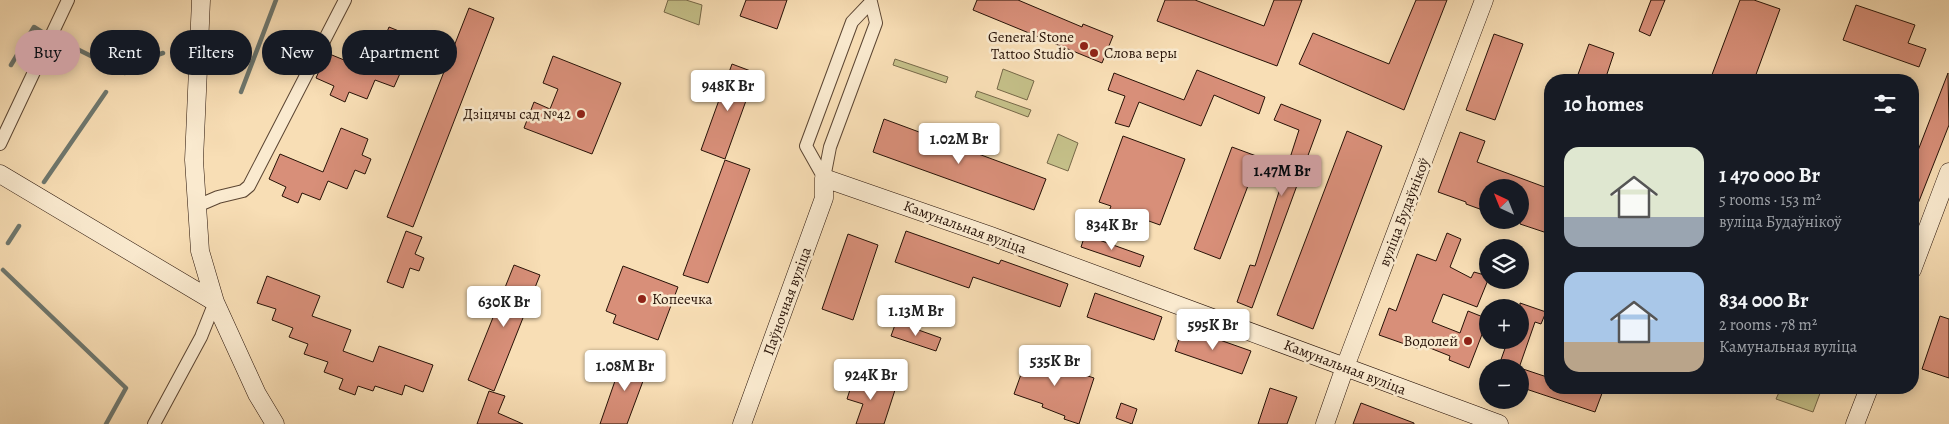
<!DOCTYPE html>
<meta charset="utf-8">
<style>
body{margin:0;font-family:Alegreya,serif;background:#242831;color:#f1f3f6;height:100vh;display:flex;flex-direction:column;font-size:19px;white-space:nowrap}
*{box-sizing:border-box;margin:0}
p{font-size:16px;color:#9ea1a6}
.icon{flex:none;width:28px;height:28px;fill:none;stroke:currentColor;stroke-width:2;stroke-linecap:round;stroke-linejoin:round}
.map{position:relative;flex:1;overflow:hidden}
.drawer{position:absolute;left:1544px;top:74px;width:375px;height:320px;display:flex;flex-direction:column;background:#171b24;border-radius:20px;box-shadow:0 2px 12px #0003}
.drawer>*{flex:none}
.hud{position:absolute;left:15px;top:30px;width:475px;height:45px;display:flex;gap:10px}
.needle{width:32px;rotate:317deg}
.controls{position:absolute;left:1479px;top:179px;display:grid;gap:10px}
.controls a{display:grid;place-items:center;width:50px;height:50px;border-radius:50%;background:#171b24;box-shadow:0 2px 12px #0003;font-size:25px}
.price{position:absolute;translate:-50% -42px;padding:0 11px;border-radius:5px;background:#fff;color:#222;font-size:16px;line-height:32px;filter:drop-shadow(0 1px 2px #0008)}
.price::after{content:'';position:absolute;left:50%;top:30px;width:15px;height:11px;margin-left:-8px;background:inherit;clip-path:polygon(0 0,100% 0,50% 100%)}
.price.selected{background:#c59692;color:#111}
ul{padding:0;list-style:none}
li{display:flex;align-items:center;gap:15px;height:125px;padding:0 20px}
li span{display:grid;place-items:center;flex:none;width:140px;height:100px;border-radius:15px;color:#555}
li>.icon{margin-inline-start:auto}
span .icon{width:60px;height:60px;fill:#fffc;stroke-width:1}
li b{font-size:21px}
h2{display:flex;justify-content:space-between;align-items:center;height:60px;padding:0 20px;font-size:21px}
.tag{padding:0 18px;border-radius:22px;background:#171b24;box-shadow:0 2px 12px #0003;font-size:18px;line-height:45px}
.tag.selected{background:#c59692;color:#111}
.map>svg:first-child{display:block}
</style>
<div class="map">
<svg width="1949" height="424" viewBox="0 0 1949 424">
<rect width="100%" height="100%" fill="#f8deb5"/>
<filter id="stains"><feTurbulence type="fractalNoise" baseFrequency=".004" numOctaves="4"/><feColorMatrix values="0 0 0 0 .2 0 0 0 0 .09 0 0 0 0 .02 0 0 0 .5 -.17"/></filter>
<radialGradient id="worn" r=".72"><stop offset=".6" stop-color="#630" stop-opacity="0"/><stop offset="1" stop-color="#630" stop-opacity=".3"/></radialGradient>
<path fill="#c4bf88" stroke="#766848" d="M668 0H686L702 5 699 25 664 12Z
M895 59 948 77 946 83 893 65Z
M1003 69 1034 81 1027 100 997 89Z
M977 91 1031 110 1028 117 975 97Z
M1058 134 1078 143 1068 171 1047 163Z
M1781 388H1822L1813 412 1776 399Z"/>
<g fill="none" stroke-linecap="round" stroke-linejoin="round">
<path stroke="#6e776e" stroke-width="4.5" d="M63 42 125 73 142 60 163 53
M11 65 34 27 42 32
M241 92 276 0
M44 182 106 92
M8 243 19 226
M3 270 126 388 106 424"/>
</g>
<path fill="#d88f79" stroke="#271207" d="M746 0H787L777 29 740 16Z
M977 0H1018L1082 27 1083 24 1113 36 1102 63 973 10Z
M1165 0H1195L1264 26 1274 0H1302L1277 66 1157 21Z
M1416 0H1447L1404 110 1299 64 1313 33 1389 64Z
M1651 0H1665L1650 36 1639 31Z
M1740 0H1754L1780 9 1754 80H1710Z
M1856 5 1915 25 1908 43 1926 49 1919 67 1843 40Z
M469 8 494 18 413 227 387 217Z
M389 27 416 38 409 54 419 58 412 73 402 69 394 87 375 80 367 99 349 92 345 102 330 95 334 86 316 78 327 53 371 71Z
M1494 34 1523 44 1495 120 1466 110Z
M1589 44 1614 53 1605 80H1576Z
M553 56 621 83 592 154 524 128 534 102 550 109 558 89 543 83Z
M732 64 756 73 725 159 701 150Z
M1197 70 1265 97 1259 114 1214 95 1201 126 1139 102 1129 127 1115 123 1125 96 1108 90 1114 73 1184 100Z
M1948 73 1949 125 1912 219V166Z
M1281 104 1321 120 1252 308 1237 302 1250 265 1255 266 1299 130 1274 120Z
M884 119 1046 179 1034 210 873 152Z
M341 128 368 139 362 155 371 159 365 174 355 170 347 189 328 181 320 200 302 193 298 203 282 196 286 187 269 179 280 154 323 172Z
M1347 131 1382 146 1313 329 1277 315Z
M1460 132 1485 141 1477 162 1550 189V234L1520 224V188H1488V212L1466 204V202L1438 192Z
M1123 136 1185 159 1160 225 1146 220 1144 227 1108 214 1111 206 1099 202Z
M1232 147 1259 157 1220 259 1194 249Z
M725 160 750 169 708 283 683 275Z
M406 231 422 237 415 254 424 258 419 271 410 268 403 288 387 282Z
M906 231 999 264 1001 260 1068 284 1060 307 973 277 969 288 895 262Z
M1447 233 1461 239 1450 267 1471 278 1474 272 1488 276V280L1477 307 1443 294 1432 322 1460 333 1468 311 1488 319 1469 368 1449 360 1450 356 1420 344 1419 349 1379 335 1389 308 1396 311 1417 254 1436 261Z
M848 234 878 245 853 320 822 309Z
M1085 235 1144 256 1140 267 1081 247Z
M514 265 540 275 494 391 468 380Z
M623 266 678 287 658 340 613 323 616 315 606 311Z
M267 276 320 296 312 316 351 330 343 351 373 362 379 346 433 365 423 392 405 385 402 395 375 386 373 391 358 386 355 395 339 389 343 379 324 372 328 362 304 354 308 344 289 337 293 328 272 320 276 309 257 303Z
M1095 293 1162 317 1154 340 1087 317Z
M1520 303 1546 312 1541 324 1535 322 1519 368H1498L1508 340H1520Z
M1940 316 1949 319V378L1922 369Z
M896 322 941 338 936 351 891 336Z
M1183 327 1251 351 1242 374 1175 351Z
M1029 352 1078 369 1076 372 1094 378 1079 424 1064 419 1065 416 1042 407 1043 404 1014 394Z
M624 355 649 365 627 424H600Z
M1520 368 1550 378V388H1604L1595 412 1520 387Z
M854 377 895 390 884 424H856L863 404 847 399Z
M1270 388 1297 397 1287 424H1258Z
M489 391 505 396 498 413 523 424H477Z
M1121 403 1137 409 1132 424 1116 418Z
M1361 403 1414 423V424H1353Z"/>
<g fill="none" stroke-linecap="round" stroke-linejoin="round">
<defs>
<path id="street" d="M0 144 68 0
M824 178 806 146 852 22 871 2
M824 178 830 147 876 23 871 2
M197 206 218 197 243 191 249 186 345 0
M154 424 201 337 215 302"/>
<path id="secondary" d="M201 0 194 160 200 251 215 302 257 394 275 424
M0 174 215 302
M1912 270 1949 172
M742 424 824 198V178L991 236 1499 424
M1325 424 1345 367 1484 0
M1855 424 1869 388"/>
</defs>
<use href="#street" stroke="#5b4532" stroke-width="14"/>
<use href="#secondary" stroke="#271207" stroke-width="19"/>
<use href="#street" stroke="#faeacf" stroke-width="12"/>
<use href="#secondary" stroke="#faeacf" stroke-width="18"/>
</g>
<g fill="#8f2418" stroke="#faeacf" stroke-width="2">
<circle cx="1084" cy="46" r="5"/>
<circle cx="1094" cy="53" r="5"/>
<circle cx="581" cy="114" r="5"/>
<circle cx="642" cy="299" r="5"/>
<circle cx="1468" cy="341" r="5"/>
</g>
<g text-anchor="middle" stroke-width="5" stroke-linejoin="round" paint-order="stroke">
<g font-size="15" fill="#271207" stroke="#faeacf" text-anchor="end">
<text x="1074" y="42">General Stone<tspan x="1074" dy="17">Tattoo Studio</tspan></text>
<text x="1104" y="58" text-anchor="start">Слова веры</text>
<text x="571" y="119">Дзіцячы сад №42</text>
<text x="652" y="304" text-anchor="start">Копеечка</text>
<text x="1458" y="346">Водолей</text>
</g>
<g font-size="15" fill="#271207" stroke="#faeacf">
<text transform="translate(1404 212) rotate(-69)" y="5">вуліца Будаўнікоў</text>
<text transform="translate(965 227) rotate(20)" y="5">Камунальная вуліца</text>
<text transform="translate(787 301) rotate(-70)" y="5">Паўночная вуліца</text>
<text transform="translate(1345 367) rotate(21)" y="5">Камунальная вуліца</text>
</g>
</g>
<rect width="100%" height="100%" filter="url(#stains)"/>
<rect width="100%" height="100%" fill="url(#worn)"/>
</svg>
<div class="controls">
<a><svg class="needle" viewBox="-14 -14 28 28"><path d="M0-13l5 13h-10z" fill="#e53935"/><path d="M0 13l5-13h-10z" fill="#9ea1a6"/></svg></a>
<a><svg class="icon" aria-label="layers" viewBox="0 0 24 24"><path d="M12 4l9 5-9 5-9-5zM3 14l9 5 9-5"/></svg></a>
<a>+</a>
<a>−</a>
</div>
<b class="price" style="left:728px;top:112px">948K Br</b>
<b class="price" style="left:959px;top:165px">1.02M Br</b>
<b class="price selected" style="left:1282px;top:197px">1.47M Br</b>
<b class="price" style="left:1112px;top:251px">834K Br</b>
<b class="price" style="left:504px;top:328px">630K Br</b>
<b class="price" style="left:916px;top:337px">1.13M Br</b>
<b class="price" style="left:1213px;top:351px">595K Br</b>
<b class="price" style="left:1055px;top:387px">535K Br</b>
<b class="price" style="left:625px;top:392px">1.08M Br</b>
<b class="price" style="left:871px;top:401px">924K Br</b>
<div class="hud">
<a class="tag selected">Buy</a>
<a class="tag">Rent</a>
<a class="tag">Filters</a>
<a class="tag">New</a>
<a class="tag">Apartment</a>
</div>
<section class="drawer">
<h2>10 homes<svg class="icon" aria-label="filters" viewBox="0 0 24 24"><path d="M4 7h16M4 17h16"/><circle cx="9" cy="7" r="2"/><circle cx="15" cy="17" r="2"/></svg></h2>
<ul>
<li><span style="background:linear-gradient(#dfe7d0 70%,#9aa5b1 0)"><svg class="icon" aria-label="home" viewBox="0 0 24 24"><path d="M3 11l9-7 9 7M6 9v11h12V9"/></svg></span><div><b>1 470 000 Br</b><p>5 rooms · 153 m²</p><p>вуліца Будаўнікоў</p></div></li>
<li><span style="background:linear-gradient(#a9c7e8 70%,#b9a48a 0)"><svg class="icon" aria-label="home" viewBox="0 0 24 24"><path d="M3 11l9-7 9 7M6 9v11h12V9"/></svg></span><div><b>834 000 Br</b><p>2 rooms · 78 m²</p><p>Камунальная вуліца</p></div></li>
</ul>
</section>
</div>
